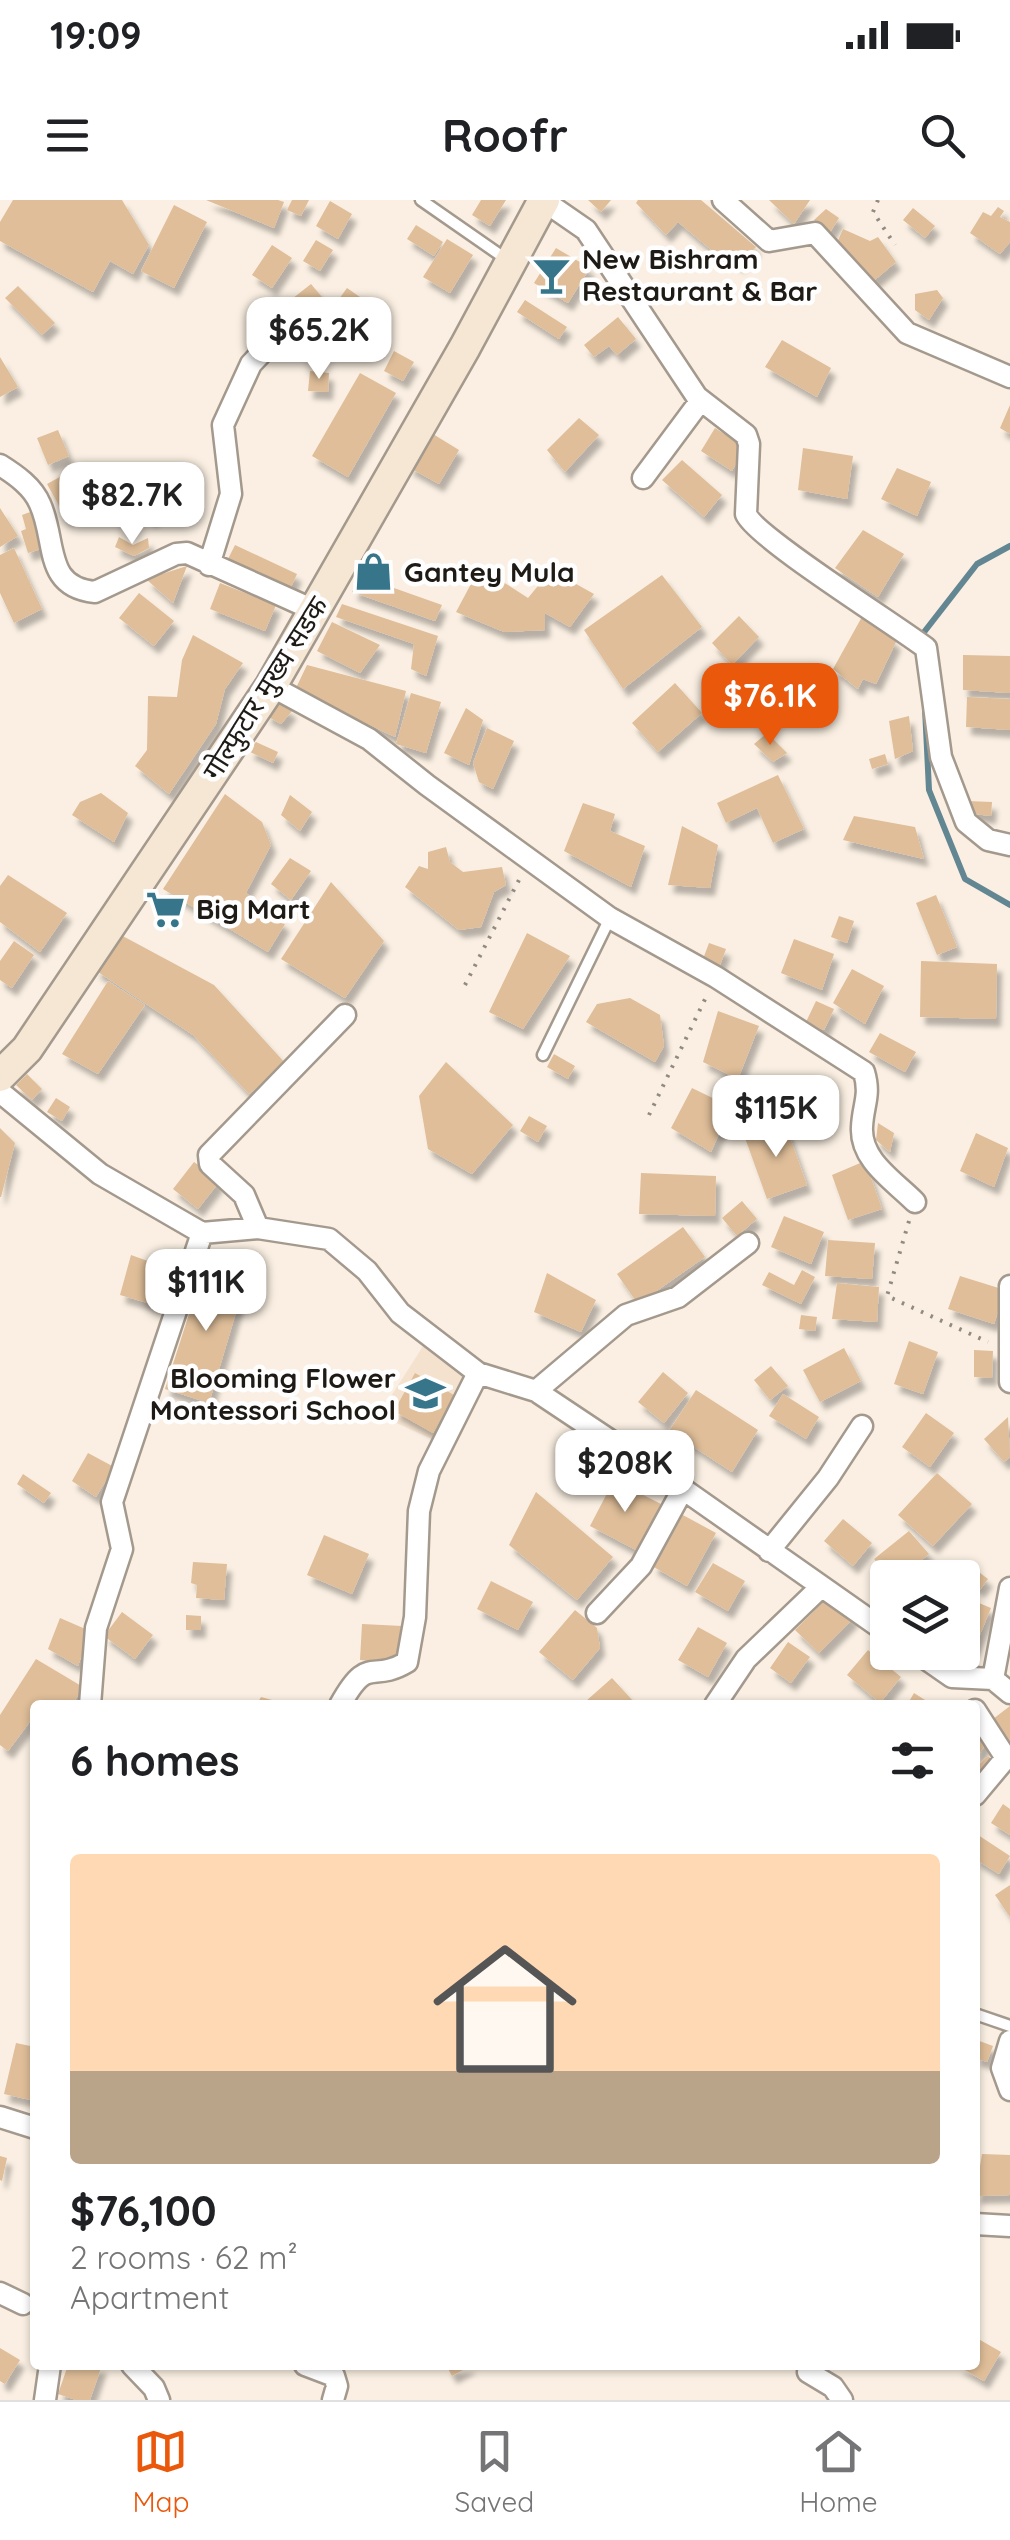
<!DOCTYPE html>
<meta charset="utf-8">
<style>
body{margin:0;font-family:Quicksand,"Noto Sans Devanagari",sans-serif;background:#f6f6f6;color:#202124;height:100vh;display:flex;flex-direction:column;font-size:38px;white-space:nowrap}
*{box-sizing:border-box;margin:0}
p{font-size:32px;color:#757577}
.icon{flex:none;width:55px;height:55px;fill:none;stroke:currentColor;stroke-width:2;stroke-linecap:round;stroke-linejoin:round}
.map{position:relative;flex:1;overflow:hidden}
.details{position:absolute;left:30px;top:1500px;width:950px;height:670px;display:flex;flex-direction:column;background:#fff;border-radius:10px;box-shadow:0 2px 8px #0004}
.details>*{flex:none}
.buttons{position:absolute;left:870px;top:1360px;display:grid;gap:20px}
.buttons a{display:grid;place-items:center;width:110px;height:110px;border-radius:10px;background:#fff;box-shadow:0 2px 8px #0004;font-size:50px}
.price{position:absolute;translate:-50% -85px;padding:0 22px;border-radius:20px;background:#fff;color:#222;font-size:32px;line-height:65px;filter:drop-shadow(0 2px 5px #0008)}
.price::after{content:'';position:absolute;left:50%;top:60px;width:30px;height:22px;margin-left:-15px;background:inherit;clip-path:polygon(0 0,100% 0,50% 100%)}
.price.selected{background:#ea580c;color:#fff}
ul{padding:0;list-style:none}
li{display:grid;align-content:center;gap:20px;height:530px;padding:0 40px}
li+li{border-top:2px solid #e0e0e0}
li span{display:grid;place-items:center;height:310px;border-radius:10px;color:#555}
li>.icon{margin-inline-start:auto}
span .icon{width:180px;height:180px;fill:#fffc;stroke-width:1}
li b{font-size:42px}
h2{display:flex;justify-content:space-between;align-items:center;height:120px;padding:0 40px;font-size:42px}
.status{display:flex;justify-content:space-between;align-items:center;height:70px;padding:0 50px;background:#fff;direction:ltr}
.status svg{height:28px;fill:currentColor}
header{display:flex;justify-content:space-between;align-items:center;height:130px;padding:0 40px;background:#fff;font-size:45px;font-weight:700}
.tab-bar{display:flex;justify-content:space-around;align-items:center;height:140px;border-top:2px solid #e0e0e0;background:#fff;font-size:28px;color:#757577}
.tab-bar a{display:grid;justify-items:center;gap:5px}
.tab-bar .selected{color:#ea580c}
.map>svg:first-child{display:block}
</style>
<div class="status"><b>19:09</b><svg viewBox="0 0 49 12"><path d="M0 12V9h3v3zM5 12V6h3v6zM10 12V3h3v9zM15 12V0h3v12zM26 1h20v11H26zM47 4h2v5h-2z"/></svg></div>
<header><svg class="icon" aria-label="menu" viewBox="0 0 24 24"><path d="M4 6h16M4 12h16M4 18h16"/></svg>Roofr<svg class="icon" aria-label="search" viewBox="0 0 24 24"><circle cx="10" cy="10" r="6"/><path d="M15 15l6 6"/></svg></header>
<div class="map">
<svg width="1010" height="2200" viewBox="0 0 1010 2200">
<defs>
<filter id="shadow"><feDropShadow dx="5" dy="8" stdDeviation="2.5" flood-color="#0004"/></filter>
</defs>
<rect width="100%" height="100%" fill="#faefe2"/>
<path fill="#f4e2cf" d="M427 1140 469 1173 438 1242 379 1215Z"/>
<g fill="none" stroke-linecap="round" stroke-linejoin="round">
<path stroke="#638693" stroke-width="6" d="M921 441V436L977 364 1010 346
M925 508 929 590 965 679 1010 705"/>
</g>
<path fill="#dfbe99" filter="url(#shadow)" d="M13 0H122L149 45 133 74 110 61 93 92 0 41V22Z
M206 0H278L284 2 274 28Z
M292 0H309L301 16 287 10Z
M481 0H506L490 26 472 15Z
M588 0H611L601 12Z
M638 0H701L756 47 739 65 728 55 721 58 678 22 666 35 636 3Z
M769 0H810L794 24Z
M330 1 352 14 338 39 316 26Z
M174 5 207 22 174 88 141 71Z
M998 7 1004 11 1000 17 1010 22V42L1000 54 970 33 983 12 991 16Z
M913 8 935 26 925 38 903 20Z
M826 9 839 18 829 34 814 20Z
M416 25 443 42 434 56 407 39Z
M843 29 870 41 878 37 896 62 870 84 835 47Z
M447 39 473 55 450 93 423 77Z
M316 40 333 50 320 71 303 61Z
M272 45 292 58 272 88 252 75Z
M556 48 590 68 568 103 534 83Z
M311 84 327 103 293 128 279 109Z
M18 86 55 123 42 135 5 98Z
M347 88 370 104 345 138 323 121Z
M937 90 943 98 929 120 915 110V94Z
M525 100 567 127 559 139 517 112Z
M618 117 636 139 617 155 609 146 594 157 584 145Z
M782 140 831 168 817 197 765 167Z
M394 151 414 162 403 181 384 171Z
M0 157 18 187 0 197Z
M310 171 329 173 328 192 308 191Z
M360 173 396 193 348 277 312 256Z
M1010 205V234L1000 228Z
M579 218 599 235 565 272 547 250Z
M715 228 745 247 732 271 701 251Z
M58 230 69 256 48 265 37 238Z
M428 231 459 250 439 284 408 267Z
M803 248 853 256 847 299 798 290Z
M682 260 722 295 704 317 662 280Z
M87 262 106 296 66 318 47 284Z
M897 268 931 282 917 316 881 299Z
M137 270 171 293 152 320 118 297Z
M0 308 18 336 0 347Z
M33 311 44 348 28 353 21 331 26 329 22 315Z
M863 330 904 354 878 397 835 368Z
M119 337 133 345 148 338 149 348 134 356 115 347Z
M235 345 297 374 288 393 225 365Z
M14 348 42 409 14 423 0 393V355Z
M187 366 173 403 146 379Z
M480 367 528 398 551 370 594 394 570 427 545 413V430L504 432 456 412Z
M662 375 702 427 623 489 584 430Z
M360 376 442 405 435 421 352 392Z
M220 383 276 405 265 431 210 409Z
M139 393 174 421 154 446 119 418Z
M342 404 438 436 426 476 411 469 414 444 336 417Z
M863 415 896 442 876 484 863 479 858 489 833 469Z
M739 416 759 437 732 465 712 443Z
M332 422 380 445 360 473 317 451Z
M193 435 243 463 225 489 216 524 169 594 135 566 147 550 148 496 177 497 182 460Z
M963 455 1010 456V493L963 490Z
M307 465 406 491 395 537 295 490Z
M675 483 702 513 658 552 632 523Z
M411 493 441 502 426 553 396 544Z
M967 497 1010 499V530L966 527Z
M275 499 292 511 281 524 265 515Z
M466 508 483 520 469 565 444 553Z
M909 516 913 551 895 559 889 521Z
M487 528 514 541 493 589 479 582 473 563Z
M767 533 787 553 773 562 754 544Z
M256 542 278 552 273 563 248 551Z
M885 554 888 564 872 569 869 559Z
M778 575 804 629 773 643 757 608 726 623 717 603Z
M101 593 128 613 114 642 72 615 80 602Z
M225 594 262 622 271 645 246 693 285 724 268 752 163 689Z
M290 595 312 612 300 631 281 615Z
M967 601 992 602 991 616 966 613Z
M583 603 615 614 610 631 645 646 631 687 564 651Z
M854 616 915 627 924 659 843 640Z
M682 626 718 645 710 688 668 685Z
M446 647 450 662 463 672 502 667 506 685 494 692 481 727 459 730 405 687 419 666 428 669V652Z
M290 658 311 671 291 700 271 684Z
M8 675 67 713 40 752 0 722V686Z
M331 682 384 741 345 798 281 759Z
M936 695 957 747 937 755 916 703Z
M839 716 854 721 847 743 831 737Z
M527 733 570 756 523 829 489 812Z
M119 734 214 785 286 864 249 894 193 835 95 770Z
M794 739 834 754 822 790 781 773Z
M14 741 34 755 12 788 0 780V761Z
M709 743 726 749 720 765 703 759Z
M921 761 997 764 996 819 920 817Z
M852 769 884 786 865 824 833 803Z
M108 781 145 805 98 874 62 854Z
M630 798 660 815 664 846 655 862 586 822 597 804Z
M816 801 834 809 824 830 806 822Z
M718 811 759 826 738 879 703 862Z
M880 833 916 852 905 872 869 852Z
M554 854 575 866 568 879 547 867Z
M446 862 513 925 472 974 428 949 419 896Z
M27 874 42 889 32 900 16 885Z
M692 888 731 907 711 952 671 928Z
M56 898 70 907 62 921 47 912Z
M529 916 547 926 538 942 520 931Z
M784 921 807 985 767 999 744 935Z
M878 923 894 933 890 952 876 940Z
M0 928 15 943 1 997H0Z
M976 933 1008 948 994 987 960 971Z
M865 961 882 1009 848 1020 832 975Z
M194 962 220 981 198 1009 173 989Z
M641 973 716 976 715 1016 639 1014Z
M742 1001 757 1019 737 1036 722 1018Z
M784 1016 824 1032 811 1064 771 1047Z
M683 1027 705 1057 638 1104 617 1074Z
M828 1040 875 1043 872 1079 825 1076Z
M131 1055 170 1069 165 1108 120 1095Z
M205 1064 246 1079 209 1203 165 1189Z
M802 1070 815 1077 801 1104 762 1085 769 1072 794 1085Z
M547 1073 596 1100 581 1132 534 1112Z
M960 1076 1005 1090 994 1124 948 1109Z
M837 1083 879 1087 877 1122 832 1119Z
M801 1115 817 1117 815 1131 799 1129Z
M909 1141 938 1152 923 1194 894 1184Z
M844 1148 861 1181 820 1202 803 1170Z
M974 1150 993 1151 992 1178 974 1177Z
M771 1166 788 1186 770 1200 754 1180Z
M663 1172 688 1193 664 1223 638 1202Z
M415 1173 454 1195 433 1233 394 1211Z
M696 1190 758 1230 732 1272 669 1231Z
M783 1194 819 1217 806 1239 769 1216Z
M926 1213 954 1233 930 1267 902 1247Z
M1008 1217 1010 1257 1004 1262 984 1239Z
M88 1253 114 1267 96 1297 72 1281Z
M937 1273 972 1304 933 1346 898 1315Z
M23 1274 51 1293 44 1303 17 1284Z
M614 1280 661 1304 636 1350 590 1326Z
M536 1292 613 1357 577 1400 509 1345Z
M681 1314 716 1333 687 1386 652 1366Z
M843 1319 872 1343 853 1366 824 1341Z
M909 1331 929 1354 900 1378H890L874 1359Z
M324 1335 369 1354 352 1394 307 1375Z
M193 1362 227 1364 224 1400 196 1398 197 1385 191 1383Z
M713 1363 745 1381 728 1411 695 1392Z
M967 1363 988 1379 980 1390 959 1374Z
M491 1381 533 1402 518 1430 477 1409Z
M830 1395 854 1418 819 1453 795 1430Z
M962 1396 991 1408 974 1449 962 1444Z
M575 1410 597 1428 600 1448 573 1480 539 1452Z
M122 1412 153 1435 135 1459 104 1436Z
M186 1415 201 1416V1430H186Z
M60 1418 90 1431 78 1466 48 1449Z
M362 1424 402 1426 401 1462 360 1460Z
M698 1427 727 1443 708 1477 678 1460Z
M788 1442 810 1457 791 1483 770 1468Z
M868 1450 901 1477 880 1503 847 1475Z
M36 1459 83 1487 72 1505H35V1515L8 1551 0 1545V1515Z
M612 1478 634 1502 589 1505 586 1501Z
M914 1493 933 1505H907Z
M261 1497 287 1504V1505H256Z
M1010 1506V1542L993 1519Z
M975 1528 990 1539 975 1559Z
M988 1556 997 1564 975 1581V1568Z
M1003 1604 1010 1609V1635L991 1623Z
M975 1633 1010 1656 999 1674 975 1659Z
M1010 1685V1717L995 1695Z
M977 1840 993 1846 987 1862 975 1858Z
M16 1843 35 1847V1901L4 1894Z
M982 1954 1010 1955V1995L975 1996Z
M0 1956 7 1958 2 1981 0 1980Z
M975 2137 1001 2152 984 2181 956 2165H975Z
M0 2148 20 2160 5 2184 0 2181Z
M68 2165H102L90 2200H76L58 2194Z
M446 2165H472L452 2176Z"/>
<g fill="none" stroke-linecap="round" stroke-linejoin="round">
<defs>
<path id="service" d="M421 0 506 59
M543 855 610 718
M975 1814 1010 1826"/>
<path id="minor" d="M723 0 769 41 815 33 907 133 1010 177
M544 1 586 30 697 197 746 235 749 244 746 314C755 337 896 425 926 448L941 557 966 622 988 640 1010 645
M0 265C16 275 33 287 40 304 57 341 43 387 95 392L176 354 187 353 316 411
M643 278 701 200
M209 365 231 294 223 225 251 164 270 144
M271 486 369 539 427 585 610 718 716 777 864 872C871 896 863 904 862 927 860 960 893 980 915 1002
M0 892 100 974 202 1033 258 1028 329 1039 367 1071 400 1113 478 1173 536 1191 683 1289 888 1433
M258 1028 244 995 210 964 209 955 345 815
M1010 1086V1182
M536 1191 626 1115 678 1097 748 1043
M769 1351 828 1278 862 1226
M1010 1388 993 1479 1010 1493
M597 1413 641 1366 683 1289
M916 1452 952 1477 993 1479
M90 1505 96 1428 122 1349 112 1302 202 1033
M340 1505C369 1453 370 1484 407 1462L415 1417 419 1311 429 1271 478 1173
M715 1505 746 1459 821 1387
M975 1510 1006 1558 975 1595
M1010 1841 1002 1868 1010 1890
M0 1917 35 1928
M975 2024 1010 2026
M0 2093 23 2104
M132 2165 154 2188 159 2200
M305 2165 334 2176 337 2186 333 2200
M808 2172 833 2187 842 2200
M45 2200 50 2165"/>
<path id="secondary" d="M0 876 27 849 271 486 465 147 544 0"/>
</defs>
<use href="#service" stroke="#a4998d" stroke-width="15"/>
<use href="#minor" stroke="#a4998d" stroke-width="25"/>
<use href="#secondary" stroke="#a4998d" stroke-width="35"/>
<path stroke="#918a81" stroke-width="4" stroke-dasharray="2.5 8" stroke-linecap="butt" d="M878 0 873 12 895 45
M465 785 521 676
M649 915 707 795
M909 1021 887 1096 988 1142"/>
<use href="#service" stroke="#fff" stroke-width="10"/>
<use href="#minor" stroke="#fff" stroke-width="20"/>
<use href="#secondary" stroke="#f6e6d4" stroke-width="30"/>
</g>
<defs>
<symbol id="bar-bare" viewBox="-9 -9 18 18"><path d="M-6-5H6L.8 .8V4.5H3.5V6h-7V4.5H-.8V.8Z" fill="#36758a" stroke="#fefefe" stroke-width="2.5" paint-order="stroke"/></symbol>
<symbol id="shop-bare" viewBox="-9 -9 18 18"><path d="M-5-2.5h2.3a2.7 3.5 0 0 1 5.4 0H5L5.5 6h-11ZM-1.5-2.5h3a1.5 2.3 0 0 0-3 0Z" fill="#36758a" stroke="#fefefe" stroke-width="2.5" paint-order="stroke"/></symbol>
<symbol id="supermarket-bare" viewBox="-9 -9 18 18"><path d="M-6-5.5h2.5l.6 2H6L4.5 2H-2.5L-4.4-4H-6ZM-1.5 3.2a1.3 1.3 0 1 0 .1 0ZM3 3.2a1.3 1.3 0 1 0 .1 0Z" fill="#36758a" stroke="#fefefe" stroke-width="2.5" paint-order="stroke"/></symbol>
<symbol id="school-bare" viewBox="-9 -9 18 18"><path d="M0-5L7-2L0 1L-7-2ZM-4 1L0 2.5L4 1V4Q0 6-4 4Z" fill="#36758a" stroke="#fefefe" stroke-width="2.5" paint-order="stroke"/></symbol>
</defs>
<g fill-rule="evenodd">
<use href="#bar-bare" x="524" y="48" width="55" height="55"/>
<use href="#shop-bare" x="346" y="344" width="55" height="55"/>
<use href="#supermarket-bare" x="138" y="682" width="55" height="55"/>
<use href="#school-bare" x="398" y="1166" width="55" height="55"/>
</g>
<g text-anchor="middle" stroke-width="9" stroke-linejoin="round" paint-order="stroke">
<g font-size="28" font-weight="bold" fill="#1e1a15" stroke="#fefefe" text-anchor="start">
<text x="582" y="69">New Bishram<tspan x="582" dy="32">Restaurant &amp; Bar</tspan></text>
<text x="404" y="382">Gantey Mula</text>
<text x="196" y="719">Big Mart</text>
<text x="396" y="1188" text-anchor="end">Blooming Flower<tspan x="396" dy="32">Montessori School</tspan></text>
</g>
<g font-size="28" fill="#1e1a15" stroke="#fefefe">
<text transform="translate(265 488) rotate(-58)" y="10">गोल्फुटार मुख्य सडक</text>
</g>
</g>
</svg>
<div class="buttons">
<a><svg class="icon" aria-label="layers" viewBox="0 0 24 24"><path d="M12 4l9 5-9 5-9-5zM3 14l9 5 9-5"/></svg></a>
</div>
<b class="price" style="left:319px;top:182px">$65.2K</b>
<b class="price" style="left:132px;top:347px">$82.7K</b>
<b class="price selected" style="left:770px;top:548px">$76.1K</b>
<b class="price" style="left:776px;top:960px">$115K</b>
<b class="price" style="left:206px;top:1134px">$111K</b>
<b class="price" style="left:625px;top:1315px">$208K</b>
<section class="details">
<h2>6 homes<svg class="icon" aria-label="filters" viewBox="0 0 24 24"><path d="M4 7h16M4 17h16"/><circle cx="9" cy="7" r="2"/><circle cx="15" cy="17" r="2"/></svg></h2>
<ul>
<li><span style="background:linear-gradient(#ffd9b3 70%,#b9a48a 0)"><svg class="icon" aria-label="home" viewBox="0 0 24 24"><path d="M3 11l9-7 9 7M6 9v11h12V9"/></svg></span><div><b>$76,100</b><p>2 rooms · 62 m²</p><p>Apartment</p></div></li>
</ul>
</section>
</div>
<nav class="tab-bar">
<a class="selected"><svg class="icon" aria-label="map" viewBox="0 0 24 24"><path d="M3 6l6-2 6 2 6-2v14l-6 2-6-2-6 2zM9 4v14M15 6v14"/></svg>Map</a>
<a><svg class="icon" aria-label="saved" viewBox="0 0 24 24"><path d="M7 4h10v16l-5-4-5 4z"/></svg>Saved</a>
<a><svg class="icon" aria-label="home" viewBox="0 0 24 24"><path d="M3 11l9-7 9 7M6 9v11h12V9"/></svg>Home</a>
</nav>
